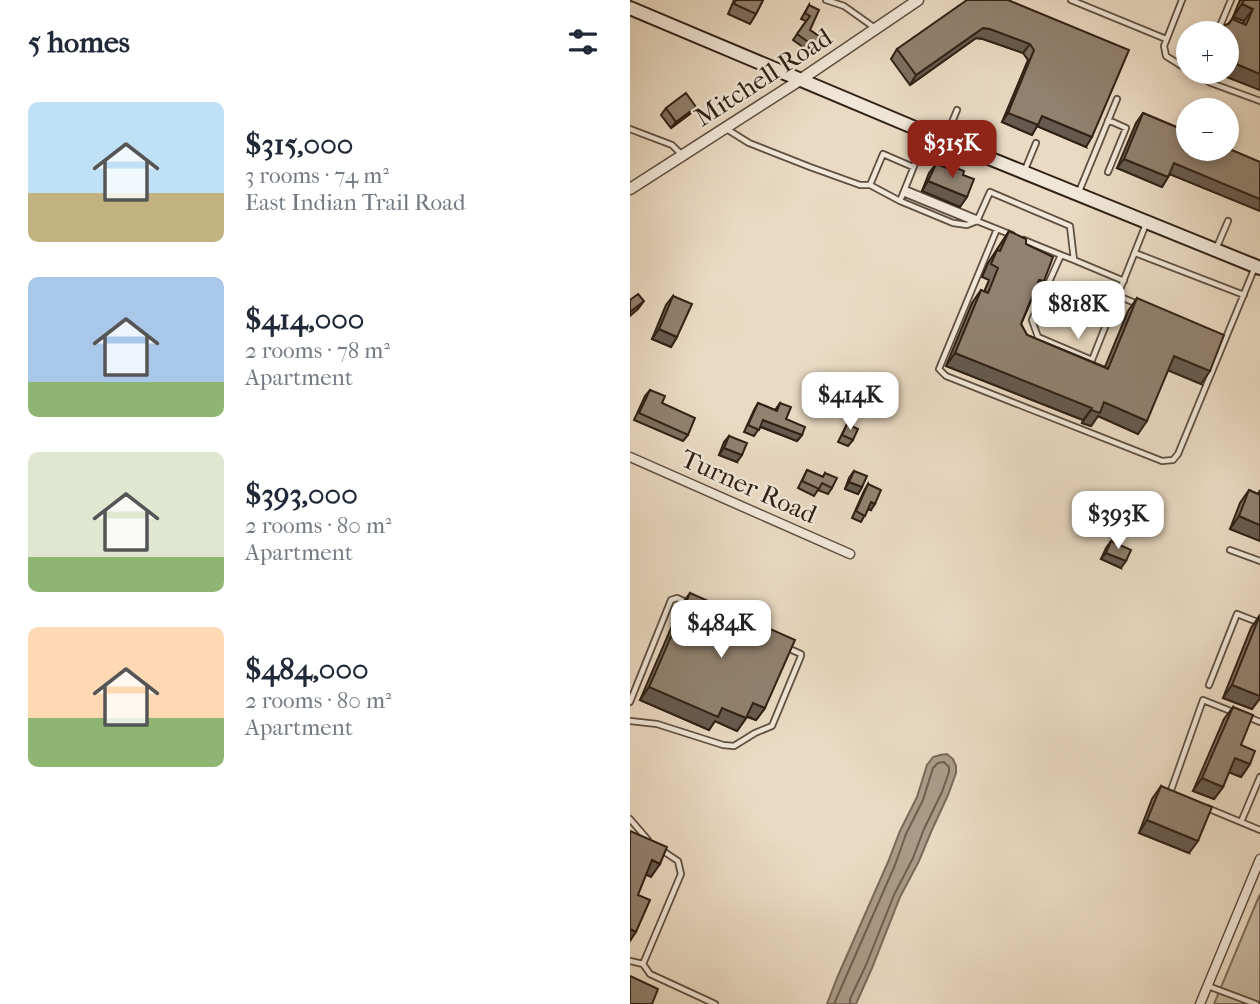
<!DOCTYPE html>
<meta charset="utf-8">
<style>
body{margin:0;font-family:"IM FELL French Canon",serif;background:#f6f6f7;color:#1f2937;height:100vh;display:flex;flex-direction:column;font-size:26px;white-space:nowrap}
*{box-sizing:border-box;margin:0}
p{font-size:23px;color:#747a83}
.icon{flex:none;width:38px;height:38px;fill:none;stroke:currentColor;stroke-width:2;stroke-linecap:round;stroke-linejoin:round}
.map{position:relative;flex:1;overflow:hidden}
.drawer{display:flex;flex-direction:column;background:#fff;width:630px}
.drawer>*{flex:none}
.buttons{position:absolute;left:546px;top:21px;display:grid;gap:14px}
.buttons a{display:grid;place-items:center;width:63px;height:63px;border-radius:50%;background:#fff;box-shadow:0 4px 10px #0003;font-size:35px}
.price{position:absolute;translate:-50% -60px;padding:0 16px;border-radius:14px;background:#fff;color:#222;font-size:23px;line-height:46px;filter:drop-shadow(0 2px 4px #0008)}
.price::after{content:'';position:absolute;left:50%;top:42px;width:21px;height:16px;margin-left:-10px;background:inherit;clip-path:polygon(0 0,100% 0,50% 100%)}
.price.on{background:#8f2418;color:#fff}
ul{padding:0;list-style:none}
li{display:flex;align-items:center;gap:21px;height:175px;padding:0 28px}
li span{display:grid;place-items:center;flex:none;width:196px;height:140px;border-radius:10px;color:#555}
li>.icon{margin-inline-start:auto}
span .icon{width:84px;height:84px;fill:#fffc;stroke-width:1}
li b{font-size:30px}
h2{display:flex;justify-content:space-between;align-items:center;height:84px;padding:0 28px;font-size:30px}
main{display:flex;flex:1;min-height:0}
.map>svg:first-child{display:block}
</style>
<main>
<section class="drawer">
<h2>5 homes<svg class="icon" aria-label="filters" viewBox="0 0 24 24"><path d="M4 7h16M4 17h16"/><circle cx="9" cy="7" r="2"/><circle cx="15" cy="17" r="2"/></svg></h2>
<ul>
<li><span style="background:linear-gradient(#bfe0f5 65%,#c2b280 0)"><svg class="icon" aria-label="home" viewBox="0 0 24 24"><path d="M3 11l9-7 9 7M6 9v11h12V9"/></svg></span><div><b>$315,000</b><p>3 rooms · 74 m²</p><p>East Indian Trail Road</p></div></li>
<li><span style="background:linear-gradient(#a9c7e8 75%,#8fb573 0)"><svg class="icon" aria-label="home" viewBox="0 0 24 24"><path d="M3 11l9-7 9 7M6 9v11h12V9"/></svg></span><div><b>$414,000</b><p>2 rooms · 78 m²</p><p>Apartment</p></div></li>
<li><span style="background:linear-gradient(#dfe7d0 75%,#8fb573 0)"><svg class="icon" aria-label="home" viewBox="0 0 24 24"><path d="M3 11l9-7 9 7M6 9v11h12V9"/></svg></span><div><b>$393,000</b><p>2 rooms · 80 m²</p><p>Apartment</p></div></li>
<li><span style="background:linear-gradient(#ffd9b3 65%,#8fb573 0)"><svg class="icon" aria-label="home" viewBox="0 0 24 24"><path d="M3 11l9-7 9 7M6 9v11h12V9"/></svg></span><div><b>$484,000</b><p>2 rooms · 80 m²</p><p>Apartment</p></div></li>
</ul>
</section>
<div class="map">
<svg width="630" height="1004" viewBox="0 0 630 1004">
<rect width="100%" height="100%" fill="#eadac3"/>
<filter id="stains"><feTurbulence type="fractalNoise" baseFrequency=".00286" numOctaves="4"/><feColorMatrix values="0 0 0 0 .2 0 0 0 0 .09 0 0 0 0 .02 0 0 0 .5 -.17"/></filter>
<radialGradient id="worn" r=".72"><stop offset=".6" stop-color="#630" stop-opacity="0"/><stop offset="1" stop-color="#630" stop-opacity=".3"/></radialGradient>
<path fill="#cabba5" stroke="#7d6e5d" stroke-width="2" d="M630 894V1004H584Z"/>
<path fill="#ab9b88" stroke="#7a6a5a" stroke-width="2" d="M317 754 323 759 326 766V773L318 795 301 832 289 861 270 897 242 968 226 1004H197L207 978 258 862 270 831 287 797 297 765 303 757 310 755Z"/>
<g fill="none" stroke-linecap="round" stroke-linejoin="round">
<path stroke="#6e5e4e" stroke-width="2" d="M204 1004 265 865 276 834 293 800 303 768 308 763 314 762 319 767V772L312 792 294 829 283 858 264 895 236 965 220 999V1004"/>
<defs>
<path id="service" d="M196 0 214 6 245 28
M441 0 536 39
M552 0 534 46 536 56 555 68 558 67
M587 33 601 0
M562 72 581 83 630 101
M478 120 496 128 478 172
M95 128 119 143 180 167 230 185H240
M0 129 42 145 52 155
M297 134 270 201 323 223 337 225 347 221 360 192 440 226 444 260 494 281
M315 139 327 110
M394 172 406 143
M275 189 348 219
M273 193 344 222
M448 194 487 99
M270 201 240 185 253 154 283 167
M347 221 382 235
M367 229 309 369 316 376 532 461 543 460 548 454 625 267
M394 240 431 255 402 320 408 337 462 360 516 224
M586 249 598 221
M505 253 614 295
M431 255 444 260
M488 296 510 305
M600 550 630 561
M579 685 607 614 630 623
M0 702 41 600 47 598 58 603
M618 717 630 722
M0 721 27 724 93 745 104 746 125 733 142 726 171 656V654L155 647
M540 793 573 700 603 712
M577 808 630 830
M0 819 18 840
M611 822 630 777
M30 849 48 861 51 874 13 964 20 974 85 1004
M0 961 13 964
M578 986 626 1004"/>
<path id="minor" d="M0 457 220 554
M570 1004 630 859"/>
<path id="tertiary" d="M0 189 170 80 288 0"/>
<path id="secondary" d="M0 8 297 133 630 268"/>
</defs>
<use href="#service" stroke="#5e4f40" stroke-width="8"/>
<use href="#minor" stroke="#5e4f40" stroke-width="11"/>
<use href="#tertiary" stroke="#5e4f40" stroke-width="13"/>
<use href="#secondary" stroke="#302115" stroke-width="16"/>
<use href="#service" stroke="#f1e7d8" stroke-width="4.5"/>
<use href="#minor" stroke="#f1e7d8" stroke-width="8"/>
<use href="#tertiary" stroke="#f1e7d8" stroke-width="10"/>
<use href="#secondary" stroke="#f1e7d8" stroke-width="12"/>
</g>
<path fill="#7d6f5f" stroke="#302115" stroke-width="2" d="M104 0H133L126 14 120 24 98 14Z
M378 0 456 147 407 126 402 135 372 122 398 60 393 53 353 39 346 38 280 85 261 59 267 49Z
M610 0H630V90L584 72 597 33H589L595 25 598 24 602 19 613 24 614 21 603 17Z
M179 5 180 30 190 37 180 52 163 40 176 21 171 19Z
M36 108 61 113 41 128 31 115Z
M513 113 630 162V211L540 174 532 187 487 168 506 123Z
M306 164 316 168 319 165 333 175 330 207 292 191 299 173Z
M379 231 396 244 405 294H404L391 324 397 335 475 367 498 311 507 298 571 384 538 370 508 434 468 416 461 426 452 423 453 420 316 366 342 303 351 290 354 292 359 280 352 277 358 263Z
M43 296 47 337 41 347 22 339 36 305Z
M20 390 58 435 53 441 4 420 15 396Z
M128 403 145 410 150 403 156 419 172 435 167 441 130 427 124 436 114 432 124 410Z
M217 424 223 440 218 446 208 442Z
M99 436 107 462 89 455 94 442Z
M177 470 193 477 195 473 202 488 198 494 188 490 184 496 168 488Z
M224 471 232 487 228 494 215 489 219 478Z
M238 484 241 510 238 509 231 522 222 518 234 491Z
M619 490 628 494 630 490V541L600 529 610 503Z
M481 541 491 568 471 559 476 548Z
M60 593 135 708 126 720 117 717 107 731 85 721 79 730 10 700 51 605Z
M630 615V698L622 709 593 698 621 628Z
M603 707 611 745 620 764 611 777 599 772 593 787 584 799 563 791 594 719Z
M531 786 559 853 509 833 522 799Z"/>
<path fill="#665a4e" stroke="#302115" stroke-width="2" d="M612 4 623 9 614 21 603 17Z
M353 28 360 29 400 44 393 53 353 39 346 38 280 85 286 75Z
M597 60 630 74V90L584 72H597Z
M66 107 61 113 41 128 46 122Z
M378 113 412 116 462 137 456 147 407 126 402 135 372 122Z
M494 159 538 177 532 187 487 168Z
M544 163 630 199V211L537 173Z
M298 181 337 197 330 207 292 191Z
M409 280 414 281 405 294 400 292Z
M14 301 8 309 0 316V312Z
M29 329 47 337 41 347 22 339Z
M325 353 462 408 453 420 316 366Z
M544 356 580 371 571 384 535 369Z
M474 402 517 421 508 434 468 416 461 426 452 423 461 410Z
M133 420 172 435 167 441 129 426Z
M94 448 112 455 107 462 89 455Z
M219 482 232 487 228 494 215 489Z
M241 502 245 504 241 510 237 509Z
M609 516 630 525V541L600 529Z
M476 553 496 561 491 568 471 559Z
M602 685 630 696V698L622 709 593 698Z
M19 687 92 708 116 718 107 731 85 721 79 730 10 700Z
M123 703 135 708 126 720 114 715Z
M605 758 620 764 611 777 596 771Z
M572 778 593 787 584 799 563 791Z
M517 820 568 841 559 853 509 833Z
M22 860 30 864 21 877 13 873Z
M0 929 6 932 0 941Z"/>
<path fill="#91816f" stroke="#302115" stroke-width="2" d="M106 0H133L126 14 104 4Z
M337 0H378L499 50 462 137 412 116 408 125 378 113 404 50 400 44 360 29 353 28 286 75 267 49Z
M614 0H630V74L597 60V33H592L595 25 599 24 602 19 616 25 623 9 612 4Z
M179 5 189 10 180 30 190 37 184 46 167 34 180 16 175 13Z
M56 93 66 107 46 122 36 108Z
M513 113 558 132V149L597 148 630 162V199L544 163 538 177 494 159Z
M306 164 317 168 319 165 334 171 333 175 344 179 337 197 298 181Z
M379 231 396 239V244L423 257 414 281 409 280 391 324 397 335 478 369 507 298 594 335 580 371 544 356 517 421 474 402 470 413 461 410 462 408 325 353 351 290 358 293 368 268 361 264 367 250 370 251Z
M8 294 14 301 0 312V300Z
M43 296 62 304 47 337 29 329Z
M20 390 35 396 32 403 65 418 58 435 9 413Z
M128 403 147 411 150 403 161 407 156 419 175 427 172 435 133 420 129 430 118 425Z
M217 424 228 429 223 440 212 435Z
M99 436 117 443 112 455 94 448Z
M177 470 193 477 195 473 207 478 202 488 192 483 189 489 172 481Z
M224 471 237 476 232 487 219 482Z
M238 484 251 490 245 504 241 502 235 516 226 511Z
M619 490 630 495V525L609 516Z
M481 541 501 550 496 561 476 553Z
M60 593 165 640 135 708 123 703 116 718 92 708 88 717 19 687Z
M630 615V696L602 685Z
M603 707 623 715 611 745 625 751 620 764 605 758 593 787 572 778Z
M531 786 582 807 568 841 517 820Z
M0 831 37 847 30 864 22 860 8 895 20 900 6 932 0 929Z
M0 976 28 989 22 1004H0Z"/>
<g text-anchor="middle" stroke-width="5" stroke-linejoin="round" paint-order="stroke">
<g font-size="26" fill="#302115" stroke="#f1e7d8">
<text transform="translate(133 77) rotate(-33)" y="9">Mitchell Road</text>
<text transform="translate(119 486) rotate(24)" y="9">Turner Road</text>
</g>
</g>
<rect width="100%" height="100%" filter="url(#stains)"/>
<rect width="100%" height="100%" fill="url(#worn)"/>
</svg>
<div class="buttons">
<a>+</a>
<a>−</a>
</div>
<b class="price on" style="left:322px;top:180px">$315K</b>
<b class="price" style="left:448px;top:341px">$818K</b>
<b class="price" style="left:220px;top:432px">$414K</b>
<b class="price" style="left:488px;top:551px">$393K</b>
<b class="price" style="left:91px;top:660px">$484K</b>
</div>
</main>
